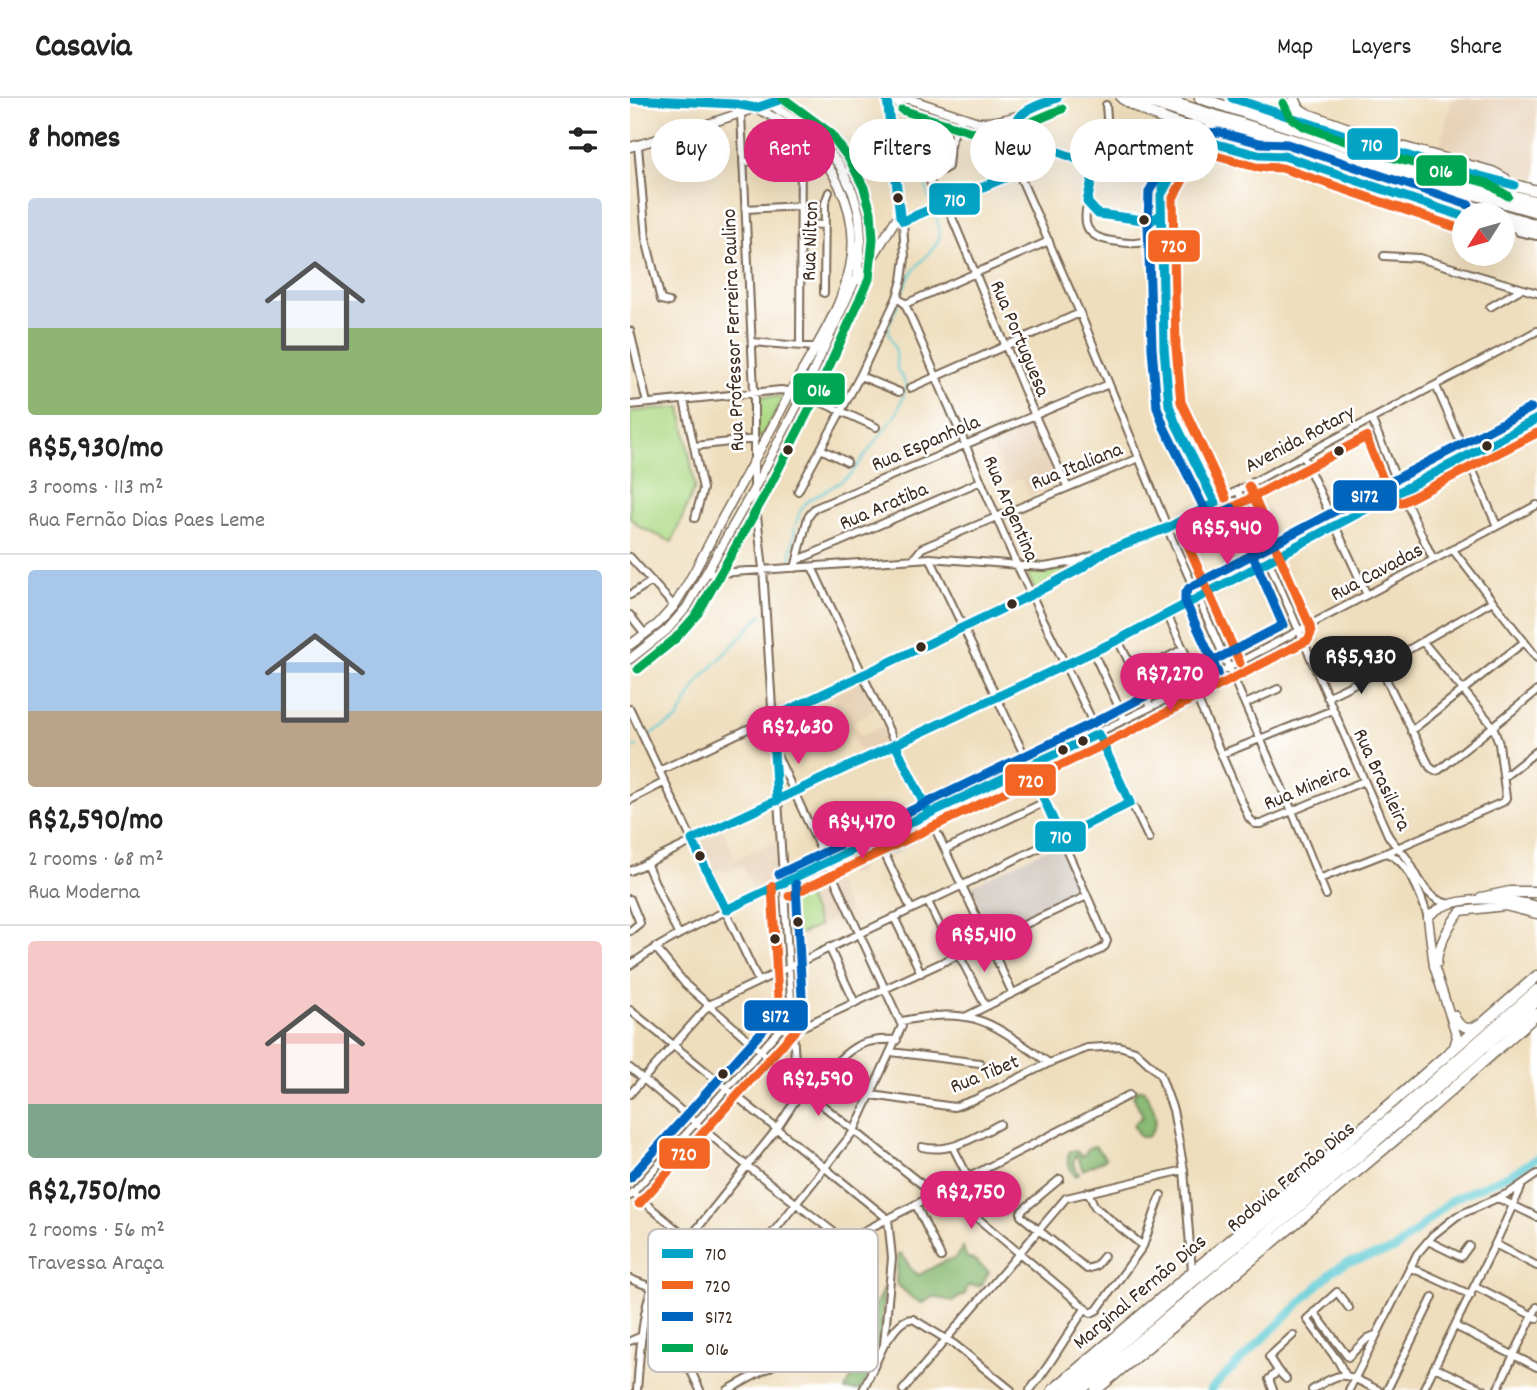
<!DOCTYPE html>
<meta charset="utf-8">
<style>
body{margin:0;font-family:Dekko,sans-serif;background:#f2f2f2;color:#222;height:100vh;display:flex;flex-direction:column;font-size:26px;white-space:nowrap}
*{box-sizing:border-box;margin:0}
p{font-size:23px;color:#767676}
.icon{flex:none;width:38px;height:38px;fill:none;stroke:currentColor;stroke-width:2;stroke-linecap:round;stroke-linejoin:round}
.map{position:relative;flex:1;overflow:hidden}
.panel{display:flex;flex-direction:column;background:#fff;width:630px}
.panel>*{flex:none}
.top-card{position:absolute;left:21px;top:21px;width:665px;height:63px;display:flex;gap:14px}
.needle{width:46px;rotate:233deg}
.tools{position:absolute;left:822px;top:105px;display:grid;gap:14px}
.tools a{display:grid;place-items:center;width:63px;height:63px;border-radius:50%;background:#fff;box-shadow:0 7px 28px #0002;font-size:35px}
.price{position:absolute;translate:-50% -60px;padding:0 16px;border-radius:24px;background:#db2777;color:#fff;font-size:23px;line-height:46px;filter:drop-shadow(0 2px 4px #0008)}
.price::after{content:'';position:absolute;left:50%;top:42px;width:21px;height:16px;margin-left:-10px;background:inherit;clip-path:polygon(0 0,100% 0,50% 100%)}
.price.on{background:#222;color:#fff}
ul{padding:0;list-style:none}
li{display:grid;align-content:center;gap:14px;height:371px;padding:0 28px}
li+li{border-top:2px solid #e0e0e0}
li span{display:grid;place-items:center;height:217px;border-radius:7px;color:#555}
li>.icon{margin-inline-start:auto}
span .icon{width:126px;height:126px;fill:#fffc;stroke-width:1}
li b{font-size:30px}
h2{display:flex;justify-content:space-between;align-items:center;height:84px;padding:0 28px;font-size:30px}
.tag{padding:0 24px;border-radius:32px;background:#fff;box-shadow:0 7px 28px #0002;font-size:24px;line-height:63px}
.tag.on{background:#db2777;color:#fff}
header{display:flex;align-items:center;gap:42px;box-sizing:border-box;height:98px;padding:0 35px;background:#fff;border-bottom:2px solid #e0e0e0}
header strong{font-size:33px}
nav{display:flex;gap:38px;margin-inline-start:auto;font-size:24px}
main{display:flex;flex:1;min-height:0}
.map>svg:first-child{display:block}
</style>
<header>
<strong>Casavia</strong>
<nav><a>Map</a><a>Layers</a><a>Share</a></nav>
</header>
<main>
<section class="panel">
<h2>8 homes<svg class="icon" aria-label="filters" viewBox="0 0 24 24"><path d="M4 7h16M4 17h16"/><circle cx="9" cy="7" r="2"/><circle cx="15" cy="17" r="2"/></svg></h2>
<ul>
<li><span style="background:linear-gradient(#c9d6e8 60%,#8fb573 0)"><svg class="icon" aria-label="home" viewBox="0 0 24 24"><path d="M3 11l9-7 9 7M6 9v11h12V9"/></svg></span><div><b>R$5,930/mo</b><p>3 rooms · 113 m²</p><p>Rua Fernão Dias Paes Leme</p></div></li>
<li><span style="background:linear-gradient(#a9c7e8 65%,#b9a48a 0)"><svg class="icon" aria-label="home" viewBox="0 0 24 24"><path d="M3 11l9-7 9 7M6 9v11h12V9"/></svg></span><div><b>R$2,590/mo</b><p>2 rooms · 68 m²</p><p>Rua Moderna</p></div></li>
<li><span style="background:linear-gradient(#f6c9c9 75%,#7fa58c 0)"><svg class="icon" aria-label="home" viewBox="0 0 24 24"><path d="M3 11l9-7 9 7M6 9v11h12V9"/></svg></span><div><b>R$2,750/mo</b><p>2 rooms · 56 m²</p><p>Travessa Araça</p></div></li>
</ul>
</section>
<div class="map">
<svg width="907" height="1292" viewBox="0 0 907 1292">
<rect width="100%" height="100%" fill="#fff"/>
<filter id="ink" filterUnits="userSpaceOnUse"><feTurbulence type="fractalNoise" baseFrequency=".0143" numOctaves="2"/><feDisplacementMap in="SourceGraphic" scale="14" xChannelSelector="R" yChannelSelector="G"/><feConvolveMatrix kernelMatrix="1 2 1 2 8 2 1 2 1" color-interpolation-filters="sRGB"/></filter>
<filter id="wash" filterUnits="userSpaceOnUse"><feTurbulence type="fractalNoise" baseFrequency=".00686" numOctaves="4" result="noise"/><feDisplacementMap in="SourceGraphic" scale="28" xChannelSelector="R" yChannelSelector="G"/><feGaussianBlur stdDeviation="1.57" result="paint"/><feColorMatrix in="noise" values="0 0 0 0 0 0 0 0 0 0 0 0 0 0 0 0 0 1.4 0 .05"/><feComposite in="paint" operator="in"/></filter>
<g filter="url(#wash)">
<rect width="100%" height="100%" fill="#efdebd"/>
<path fill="#e6d0b5" d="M823 0H907V80L809 50Z
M402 324 430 384 399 399 391 380 379 385 360 342Z
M231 583 245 613 224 623 231 638 253 628 262 647 233 661 202 597Z
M93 732 106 761 147 743 152 786 125 797 113 768 96 775 93 770 83 774 69 745Z
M225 756 232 772 219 778 212 762Z
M204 782 219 814 191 827 176 795Z"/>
<path fill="#ccc2b9" d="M428 745 431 746 452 791V795L366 836 361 834 341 788Z"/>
<path fill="#aeda86" stroke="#748252" stroke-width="2" d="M126 298 154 299 131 340 127 336Z
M51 309 65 389 42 444 10 429 0 420V314Z
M451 466 405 493 397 476Z
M214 714 220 726 188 741 182 729Z
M170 783 189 828 161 840 157 790Z"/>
<path fill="#8aba73" stroke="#627248" stroke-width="2" d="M513 991C523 1006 533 1024 517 1039H510L503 1027 513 1018 503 998 507 992Z
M465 1048 476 1061 453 1072 447 1058H445L443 1065 449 1076 445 1078C439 1071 435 1061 440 1053H446L452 1058 456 1055 458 1050Z
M333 1149 336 1159 344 1162 359 1174 350 1188 338 1187 335 1196 323 1203 303 1199 292 1205 282 1200 266 1185 268 1156H272L281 1171 289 1177 315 1163 324 1161Z
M254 1190C251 1230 253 1257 230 1292H215L242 1241 245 1207Z"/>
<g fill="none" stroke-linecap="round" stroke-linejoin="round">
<path stroke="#5dcad4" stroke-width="2" d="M302 108C289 76 291 47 304 17
M273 192C277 183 281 174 288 167 308 144 316 144 304 113
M160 462C163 445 164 414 178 403 192 393 208 388 221 376L267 315 277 288 267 271 266 253 259 235V226L268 206
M20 636 47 622 68 584 132 516
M0 651 7 648"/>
<path stroke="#5dcad4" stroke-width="8" d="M580 1292 704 1172 716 1165 764 1152 823 1101 881 1076 907 1060"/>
</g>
</g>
<g filter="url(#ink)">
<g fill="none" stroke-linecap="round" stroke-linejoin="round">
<defs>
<path id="minor" d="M257 0 270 118
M476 7 481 70
M384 25V33L395 42 475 70 532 66 551 62
M8 48 16 141 31 202 39 204
M380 54 381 43 393 42
M113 64 170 61
M537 64 551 53 563 36
M457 66C475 90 429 135 482 143 496 145 508 147 521 142L529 129
M388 74 450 215 540 436 662 713 696 797
M214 75 263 47
M532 91 534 71 532 66
M326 100 323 95 307 100 299 81 301 78 318 69 320 47 331 19
M316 105 405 318 437 388
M116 111 171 108
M172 126 195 127
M889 134 907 138
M754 158 789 160 907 195
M194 195 195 105 199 94
M267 199 275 206 387 467 519 741
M275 206 419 143
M860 209 891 191
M0 233 17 305
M122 244 185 249
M170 247 171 39
M230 278 269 294
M806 288 867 428
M280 290 450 215
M54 302 73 391 65 420
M0 307 151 292 173 296 246 329
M742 322 771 393 803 461
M65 348 125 341
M191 351 217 364
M673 358 737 497
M168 393 230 278 267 199 272 182 275 160 273 123
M608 393 758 737C763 746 770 751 776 759 790 779 793 800 819 806
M585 405 545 324 539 307 534 250 530 127 531 97 545 71 558 57 573 47 587 46 628 57 654 58 835 119
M823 452 907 560
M0 459 44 508
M284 460 292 450 509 360
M300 460 399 667 477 843 475 848 470 852 337 918
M168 462 351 383
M182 469 382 894
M165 470 178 419 185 410 479 286
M75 476 300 460 414 469 444 464 471 455
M0 497 22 483
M861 504 752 567 753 575 800 669 805 673 809 672 907 593
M537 516 569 585
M0 517 15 536
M488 542 521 609
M463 554 495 622
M523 567 553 551
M562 589 619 720 625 726H631L734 683
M697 599 752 572
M615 606 648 591
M0 611 128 882
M781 633 894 544
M592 656 703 612
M29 673 401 497 450 471 476 453 537 430 907 233
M874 679 907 653
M0 702 35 684
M247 740 281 811
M316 751 415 704
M755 755C778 760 792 799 798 820
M16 765 48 836
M0 773 488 542 907 321
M689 781 751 757 873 704 876 700 869 646 863 628 793 544
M0 801 10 825 0 833
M298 804 325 859
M264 819 291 875
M25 849 56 887 166 984 187 989 324 1009 346 1001 419 965 457 950 489 948 505 953 530 976 543 1012 554 1072 562 1173
M199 849 225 905
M329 857 355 907
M0 867C48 833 100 811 154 787L562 589 907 407
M0 912 258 1121 262 1160 254 1247 233 1292
M272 923C346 908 360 924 419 965
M150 930 163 933 457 798
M261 954 350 965
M0 970 116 1067 206 1136 212 1145 208 1219 204 1231 189 1242 98 1292
M176 985C215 969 212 938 267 942
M167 987 305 1097
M0 996 79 907 333 787 500 705
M292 1049C320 1056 345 1039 370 1026
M323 1049 338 1079
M430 1081 394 1111 391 1114V1118L457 1171 466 1168 474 1158
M324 1087 346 1119 461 1215 467 1212 513 1148 531 1097
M2 1094 106 1181 154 1261
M458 1094 465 1109 513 1148
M0 1098 161 919
M868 1100 907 1119
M286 1107 311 1159
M798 1143 831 1159 839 1148
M865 1146 907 1168
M36 1167 71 1195 81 1213
M780 1169 841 1197
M0 1181 21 1189 70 1292
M106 1181 224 1033 272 928 147 657
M845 1188 907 1220
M684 1214 718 1259 738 1240 745 1237
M825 1228 907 1269
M43 1231 499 997
M0 1243 12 1238
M254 1247C262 1237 270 1220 283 1221L324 1246 381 1292
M59 1267 210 1188
M804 1269 854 1292
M715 1276 708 1263 677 1221 707 1194 719 1210
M656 1281 648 1273 639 1259 663 1237
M7 1292C10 1257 11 1219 23 1186L146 1032 165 1003 167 994 133 471 124 391V293L111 16
M273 1292 436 1100 554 1072
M400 1292C421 1267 436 1238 455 1211
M643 1292 639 1281 648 1273
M682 1292C715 1270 714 1276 748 1292
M719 1292 787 1156 803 1137 827 1118 881 1094 907 1076
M757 1292 803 1199
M793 1292 865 1146 891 1090
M867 1292 907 1209"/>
<path id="major" d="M276 0 348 24C378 25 401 13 427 0
M0 1 114 7C128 10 140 17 152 24 200 54 232 111 220 169 211 213 182 254 161 293 139 336 116 377 93 419 77 449 63 479 44 508L28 526 0 547
M260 7 271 1H278
M374 45 375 33 386 21
M0 49 60 32 155 0
M229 182 266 121 270 118 273 123 278 122 388 74C377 51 373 35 348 24
M0 561 37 532 57 509 124 391 173 296 227 178 231 142 229 116 223 95 210 68 190 42 172 27 143 8 122 0
M807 865C807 849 820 825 831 813L875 808 907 816
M824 917C829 929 838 934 849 926
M824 949 827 939 804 868 798 820C817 795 881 800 907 808"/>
<path id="highway" d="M492 0C534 28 605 42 654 58
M507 0 782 90 907 127
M570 0 787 71 907 104
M602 0 791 62 907 93
M664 0 669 11 677 16 760 46 862 74 875 81
M532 1 785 80 907 114
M873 127 907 132
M851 800 880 794H907
M423 1292 764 1003 907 878
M437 1292 542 1201 769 1013 907 892
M451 1292 728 1059 907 903
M466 1292 768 1039 907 916"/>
</defs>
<use href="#minor" stroke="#7a6956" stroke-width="10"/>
<use href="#major" stroke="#7a6956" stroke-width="11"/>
<use href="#highway" stroke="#7a6956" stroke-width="13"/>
<use href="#minor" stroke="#fff" stroke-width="6"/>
<use href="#major" stroke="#fff" stroke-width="8"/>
<use href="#highway" stroke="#fff" stroke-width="10"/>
<defs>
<path id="bus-1" d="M257 0 270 118 273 123 388 74 380 58V45L383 42H395L456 64
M602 0 791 62 884 87
M0 1 105 6 126 10 155 0
M402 44 384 34C383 13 411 6 427 0
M444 60C478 73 497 69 532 66L534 71 532 91
M456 64 463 77 457 104 468 116 521 123 530 117
M468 636 500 705 431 739 399 668Z
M265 646 299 716
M399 668 96 812 62 742 488 542 907 321
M147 703 142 620 401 497 450 471 476 453 537 430 585 405 545 324 539 307 534 250 531 97 545 71 558 57 573 47 587 46 628 57 654 58 835 119"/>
<path id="bus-2" d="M596 400 551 304 546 249 543 100 555 78 577 59 586 58 626 69 652 70 831 131
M610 565 553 436 736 339 760 399 771 405 907 335
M142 788 149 920
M159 798 473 647 678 542 681 535 680 528 619 388
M9 1106 170 927"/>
<path id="bus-3" d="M588 575 555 503V496L559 490 901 310
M149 776 463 625 653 527 602 410 586 417 575 412 534 329 527 309 522 250 518 127 519 94 535 63 550 48 568 36 589 34 630 45 657 46 839 107
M166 786 173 918
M0 1080 152 911"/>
<path id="bus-4" d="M653 5 660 19 673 28 757 58 857 85 878 98
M272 12 348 36 383 32 432 11
M8 571 45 541 68 515 135 397 184 302 239 181 243 141 241 114 234 90 220 62 199 34 153 0"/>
</defs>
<use href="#bus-1" stroke="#fff" stroke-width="14"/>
<use href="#bus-2" stroke="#fff" stroke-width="14"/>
<use href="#bus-3" stroke="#fff" stroke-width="14"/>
<use href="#bus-4" stroke="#fff" stroke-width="14"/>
<use href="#bus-1" stroke="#03a3c5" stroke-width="9"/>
<use href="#bus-2" stroke="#f26522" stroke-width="9"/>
<use href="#bus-3" stroke="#0065bd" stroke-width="9"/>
<use href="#bus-4" stroke="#00a651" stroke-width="9"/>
</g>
</g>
<g fill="#3b2a1e" stroke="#fff" stroke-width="2.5">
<circle cx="268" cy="100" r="6"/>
<circle cx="514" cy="122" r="6"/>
<circle cx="857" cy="348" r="6"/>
<circle cx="158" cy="352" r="6"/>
<circle cx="709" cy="353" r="6"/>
<circle cx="382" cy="506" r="6"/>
<circle cx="291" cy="549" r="6"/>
<circle cx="453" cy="643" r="6"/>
<circle cx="433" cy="652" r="6"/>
<circle cx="70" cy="758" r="6"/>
<circle cx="168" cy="824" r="6"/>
<circle cx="145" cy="841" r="6"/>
<circle cx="93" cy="976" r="6"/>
</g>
<g text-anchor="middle" stroke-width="5" stroke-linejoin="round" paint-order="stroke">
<g font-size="21" fill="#3b2a1e" stroke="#fff">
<text transform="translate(179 143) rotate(-88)" y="7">Rua Nilton</text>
<text transform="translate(102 232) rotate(-92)" y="7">Rua Professor Ferreira Paulino</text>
<text transform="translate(391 240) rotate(67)" y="7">Rua Portuguesa</text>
<text transform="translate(669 340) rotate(-28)" y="7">Avenida Rotary</text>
<text transform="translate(295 344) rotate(-23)" y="7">Rua Espanhola</text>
<text transform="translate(446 367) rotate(-22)" y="7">Rua Italiana</text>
<text transform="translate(253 407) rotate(-23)" y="7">Rua Aratiba</text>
<text transform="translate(382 410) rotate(67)" y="7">Rua Argentina</text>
<text transform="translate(746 473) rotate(-28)" y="7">Rua Cavadas</text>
<text transform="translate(753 681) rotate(65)" y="7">Rua Brasileira</text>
<text transform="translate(676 688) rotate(-23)" y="7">Rua Mineira</text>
<text transform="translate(354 975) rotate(-22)" y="7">Rua Tibet</text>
<text transform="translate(660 1078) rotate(-40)" y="7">Rodovia Fernão Dias</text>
<text transform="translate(509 1193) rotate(-40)" y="7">Marginal Fernão Dias</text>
</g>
</g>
<rect x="18" y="1131" width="230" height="143" rx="10" fill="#fff" stroke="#c4bfbc" stroke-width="2"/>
<rect x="32" y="1151" width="31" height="9" fill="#03a3c5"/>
<rect x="32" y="1183" width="31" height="8" fill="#f26522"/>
<rect x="32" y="1214" width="31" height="9" fill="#0065bd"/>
<rect x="32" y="1246" width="31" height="8" fill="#00a651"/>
<g font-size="19" fill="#3b2a1e">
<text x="75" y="1162">710</text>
<text x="75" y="1194">720</text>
<text x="75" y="1225">S172</text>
<text x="75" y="1257">016</text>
</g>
<g stroke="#fff" stroke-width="2.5">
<rect x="716" y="29" width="53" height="34" rx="7" fill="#03a3c5"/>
<rect x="785" y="56" width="53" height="33" rx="7" fill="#00a651"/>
<rect x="298" y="84" width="53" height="34" rx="7" fill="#03a3c5"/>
<rect x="517" y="131" width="54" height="34" rx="7" fill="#f26522"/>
<rect x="162" y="274" width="54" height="34" rx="7" fill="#00a651"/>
<rect x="702" y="381" width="66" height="33" rx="7" fill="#0065bd"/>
<rect x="374" y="665" width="53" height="34" rx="7" fill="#f26522"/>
<rect x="404" y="722" width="53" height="33" rx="7" fill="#03a3c5"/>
<rect x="113" y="901" width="66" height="33" rx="7" fill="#0065bd"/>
<rect x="28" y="1039" width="53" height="33" rx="7" fill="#f26522"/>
</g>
<g font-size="19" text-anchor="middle" font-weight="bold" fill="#fff">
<text x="742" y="53">710</text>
<text x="811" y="79">016</text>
<text x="325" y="108">710</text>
<text x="544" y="154">720</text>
<text x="189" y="298">016</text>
<text x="735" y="404">S172</text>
<text x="401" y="689">720</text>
<text x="431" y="745">710</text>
<text x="146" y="924">S172</text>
<text x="54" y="1062">720</text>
</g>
</svg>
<div class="tools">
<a><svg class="needle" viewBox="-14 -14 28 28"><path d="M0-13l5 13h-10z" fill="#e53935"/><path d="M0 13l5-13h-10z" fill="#767676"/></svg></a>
</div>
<b class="price" style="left:597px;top:469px">R$5,940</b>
<b class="price on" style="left:731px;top:598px">R$5,930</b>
<b class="price" style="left:540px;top:615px">R$7,270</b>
<b class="price" style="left:168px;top:668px">R$2,630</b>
<b class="price" style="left:232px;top:763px">R$4,470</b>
<b class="price" style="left:354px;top:876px">R$5,410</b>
<b class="price" style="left:188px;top:1020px">R$2,590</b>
<b class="price" style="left:341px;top:1133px">R$2,750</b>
<div class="top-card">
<a class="tag">Buy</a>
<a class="tag on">Rent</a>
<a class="tag">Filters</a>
<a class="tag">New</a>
<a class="tag">Apartment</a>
</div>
</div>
</main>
